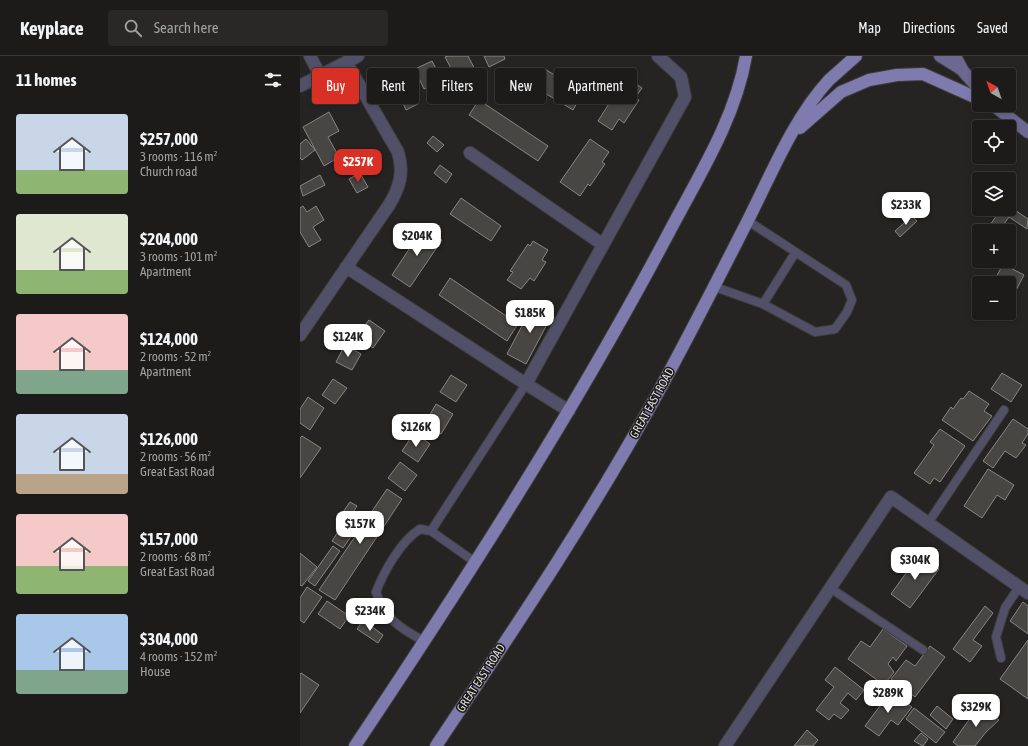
<!DOCTYPE html>
<meta charset="utf-8">
<style>
body{margin:0;font-family:"Asap Condensed",sans-serif;background:#292827;color:#f1f3f6;height:100vh;display:flex;flex-direction:column;font-size:15px;white-space:nowrap}
*{box-sizing:border-box;margin:0}
p{font-size:13px;color:#a0a1a2}
.icon{flex:none;width:22px;height:22px;fill:none;stroke:currentColor;stroke-width:2;stroke-linecap:round;stroke-linejoin:round}
.map{position:relative;flex:1;overflow:hidden}
.side{display:flex;flex-direction:column;background:#1c1b1a;width:300px}
.side>*{flex:none}
.top-card{position:absolute;left:12px;top:12px;width:380px;height:36px;display:flex;gap:8px}
.needle{width:26px;rotate:320deg}
.buttons{position:absolute;left:672px;top:12px;display:grid;gap:8px}
.buttons a{display:grid;place-items:center;width:44px;height:44px;border-radius:4px;background:#1c1b1a;box-shadow:0 2px 6px #0003,0 0 0 1px #3a3939;font-size:20px}
.price{position:absolute;translate:-50% -34px;padding:0 9px;border-radius:8px;background:#fff;color:#222;font-size:13px;line-height:26px;filter:drop-shadow(0 1px 2px #0008)}
.price::after{content:'';position:absolute;left:50%;top:24px;width:12px;height:9px;margin-left:-6px;background:inherit;clip-path:polygon(0 0,100% 0,50% 100%)}
.price.on{background:#d93025;color:#fff}
ul{padding:0;list-style:none}
li{display:flex;align-items:center;gap:12px;height:100px;padding:0 16px}
li span{display:grid;place-items:center;flex:none;width:112px;height:80px;border-radius:4px;color:#555}
li>.icon{margin-inline-start:auto}
span .icon{width:48px;height:48px;fill:#fffc;stroke-width:1}
li b{font-size:17px}
h2{display:flex;justify-content:space-between;align-items:center;height:48px;padding:0 16px;font-size:17px}
.pill{padding:0 14px;border-radius:4px;background:#1c1b1a;box-shadow:0 2px 6px #0003,0 0 0 1px #3a3939;font-size:14px;line-height:36px}
.pill.on{background:#d93025;color:#fff}
header{display:flex;align-items:center;gap:24px;box-sizing:border-box;height:56px;padding:0 20px;background:#1c1b1a;border-bottom:1px solid #3a3939}
header strong{font-size:19px}
nav{display:flex;gap:22px;margin-inline-start:auto;font-size:14px}
.search{width:280px;height:36px;background:#292827;display:flex;align-items:center;gap:10px;box-sizing:border-box;padding:0 14px;border-radius:4px;color:#a0a1a2;font-size:15px}
main{display:flex;flex:1;min-height:0}
.map>svg:first-child{display:block}
</style>
<header>
<strong>Keyplace</strong>
<div class="search"><svg class="icon" aria-label="search" viewBox="0 0 24 24"><circle cx="10" cy="10" r="6"/><path d="M15 15l6 6"/></svg>Search here</div>
<nav><a>Map</a><a>Directions</a><a>Saved</a></nav>
</header>
<main>
<section class="side">
<h2>11 homes<svg class="icon" aria-label="filters" viewBox="0 0 24 24"><path d="M4 7h16M4 17h16"/><circle cx="9" cy="7" r="2"/><circle cx="15" cy="17" r="2"/></svg></h2>
<ul>
<li><span style="background:linear-gradient(#c9d6e8 70%,#8fb573 0)"><svg class="icon" aria-label="home" viewBox="0 0 24 24"><path d="M3 11l9-7 9 7M6 9v11h12V9"/></svg></span><div><b>$257,000</b><p>3 rooms · 116 m²</p><p>Church road</p></div></li>
<li><span style="background:linear-gradient(#dfe7d0 70%,#8fb573 0)"><svg class="icon" aria-label="home" viewBox="0 0 24 24"><path d="M3 11l9-7 9 7M6 9v11h12V9"/></svg></span><div><b>$204,000</b><p>3 rooms · 101 m²</p><p>Apartment</p></div></li>
<li><span style="background:linear-gradient(#f6c9c9 70%,#7fa58c 0)"><svg class="icon" aria-label="home" viewBox="0 0 24 24"><path d="M3 11l9-7 9 7M6 9v11h12V9"/></svg></span><div><b>$124,000</b><p>2 rooms · 52 m²</p><p>Apartment</p></div></li>
<li><span style="background:linear-gradient(#c9d6e8 75%,#b9a48a 0)"><svg class="icon" aria-label="home" viewBox="0 0 24 24"><path d="M3 11l9-7 9 7M6 9v11h12V9"/></svg></span><div><b>$126,000</b><p>2 rooms · 56 m²</p><p>Great East Road</p></div></li>
<li><span style="background:linear-gradient(#f6c9c9 65%,#8fb573 0)"><svg class="icon" aria-label="home" viewBox="0 0 24 24"><path d="M3 11l9-7 9 7M6 9v11h12V9"/></svg></span><div><b>$157,000</b><p>2 rooms · 68 m²</p><p>Great East Road</p></div></li>
<li><span style="background:linear-gradient(#a9c7e8 70%,#7fa58c 0)"><svg class="icon" aria-label="home" viewBox="0 0 24 24"><path d="M3 11l9-7 9 7M6 9v11h12V9"/></svg></span><div><b>$304,000</b><p>4 rooms · 152 m²</p><p>House</p></div></li>
</ul>
</section>
<div class="map">
<svg width="728" height="690" viewBox="0 0 728 690">
<rect width="100%" height="100%" fill="#252422"/>
<path fill="#474643" stroke="#878683" d="M148 0H168L180 23 162 33 145 1Z
M184 0H204L205 3 189 11Z
M132 5 142 24 124 33 115 13Z
M243 12 283 36 273 54 233 30Z
M326 21 342 32 335 42 339 44 324 67 319 63 312 74 298 65Z
M106 24 118 48 106 54 100 41 96 43 90 31Z
M179 44 248 90 238 105 169 59Z
M29 56 39 75 28 81 39 101 24 110 3 71Z
M133 80 144 89 137 96 127 87Z
M6 83 15 94 2 104 0 102V88Z
M290 83 309 96 302 106 305 108 290 130 288 128 280 140 260 126Z
M140 109 152 118 146 127 134 117Z
M60 117 68 131 57 137 49 123Z
M20 119 25 129 3 140 0 130Z
M161 142 201 170 191 185 150 158Z
M3 150 7 156 16 150 24 164 13 171 21 184 9 191 0 176V152Z
M709 150 728 163 727 173 709 161 699 175H686L701 153H709Z
M612 160 617 165 600 181 595 175Z
M123 172 142 184 110 231 92 219Z
M233 185 248 194 242 204 246 206 234 225 230 222 221 233 207 224 213 216 210 215 228 188 230 190Z
M703 208 724 219 709 248V227H693Z
M150 222 218 268 207 285 139 239Z
M233 249 252 259 226 308 207 298Z
M69 264 85 275 73 292 56 281Z
M45 289 61 298 52 314 36 306Z
M702 317 722 329 711 346 691 333Z
M151 319 167 329 156 346 140 336Z
M33 323 47 332 35 348 22 339Z
M669 335 689 348 684 355 692 360 673 385 642 364 651 351 653 353 661 342 663 343Z
M8 341 24 352 10 374 0 367V353Z
M136 348 153 358 141 378 124 369Z
M713 363 728 373V378L722 387 726 389 716 402 705 395 693 412 683 405Z
M640 373 665 390 640 426 634 422 630 428 614 417 634 389 630 386Z
M114 377 130 388 118 406 102 395Z
M2 380 21 392 0 422V382Z
M100 406 117 419 105 435 88 422Z
M688 413 714 429 705 444 697 439 682 462 664 450Z
M87 433 102 443 35 544 19 534Z
M50 446 57 450 50 461 43 456Z
M43 468 55 475 43 492 32 485Z
M33 490 40 495 15 530 8 525Z
M0 497 17 511 2 530 0 529Z
M619 499 639 513 610 552 591 538Z
M7 531 22 541 4 567 0 564V542Z
M27 545 49 560 40 573 18 558Z
M723 546 728 550V578L710 565Z
M685 550 693 557 673 584 682 590 670 606 653 593Z
M63 564 83 579 78 587 57 573Z
M583 573 607 590 596 605 593 601 588 608 594 616 584 629 548 603 561 585 570 591Z
M728 584V643L700 623Z
M630 590 645 601 615 641 591 623 606 604 615 610Z
M535 611 564 634 556 644 548 637 540 647 549 654 541 663 534 658 529 664 516 654 534 631 525 624Z
M1 617 19 629 0 657V618Z
M591 635 612 651 598 669 591 664 579 680 565 670Z
M637 650 653 663 646 673 630 659Z
M679 650 699 664 686 676 675 690H658L653 686Z
M614 652 645 676 636 687 606 663Z
M507 674 518 684 513 690H494Z
M621 677 628 683 623 690 614 685Z"/>
<g fill="none" stroke-linecap="round" stroke-linejoin="round">
<defs>
<path id="service" d="M415 231 463 248 515 276 535 273 547 256 552 244 546 229 448 165
M463 248 495 197
M628 467 704 354
M175 506 131 475 226 328
M530 532 623 594
M124 585C101 573 84 562 76 536 84 515 101 485 120 473L131 475
M701 602 696 581 705 552 719 531"/>
<path id="minor" d="M10 0 20 19
M0 30 58 0
M170 97 302 188
M46 211 226 328 385 41 381 21 358 0
M0 279 89 149C100 131 104 116 98 96L46 6
M226 328 269 355
M425 690 591 441 728 537"/>
<path id="secondary" d="M640 0 661 13
M655 0 663 15 679 33
M693 49 728 76"/>
<path id="primary" d="M692 49 693 50
M500 72 541 36 569 24 597 19 623 18 679 43
M55 690C165 525 273 357 366 182 396 124 435 65 446 0
M136 690C212 576 289 462 355 342 386 286 415 229 444 172 469 124 492 64 529 24 538 16 547 8 556 0"/>
</defs>
<use href="#service" stroke="#3f3e3c" stroke-width="10"/>
<use href="#minor" stroke="#3f3e3c" stroke-width="14"/>
<use href="#secondary" stroke="#3f3e3c" stroke-width="14"/>
<use href="#primary" stroke="#3f3e3c" stroke-width="14"/>
<use href="#service" stroke="#525069" stroke-width="8"/>
<use href="#minor" stroke="#525069" stroke-width="12"/>
<use href="#secondary" stroke="#6c6891" stroke-width="12"/>
<use href="#primary" stroke="#807baf" stroke-width="12"/>
</g>
<g text-anchor="middle" stroke-width="3" stroke-linejoin="round" paint-order="stroke">
<g font-size="12" fill="#dcdbd9" stroke="#1b1a18">
<text transform="translate(352 347) rotate(-61)" y="4">GREAT EAST ROAD</text>
<text transform="translate(181 622) rotate(-57)" y="4">GREAT EAST ROAD</text>
</g>
</g>
</svg>
<div class="buttons">
<a><svg class="needle" viewBox="-14 -14 28 28"><path d="M0-13l5 13h-10z" fill="#e53935"/><path d="M0 13l5-13h-10z" fill="#a0a1a2"/></svg></a>
<a><svg class="icon" aria-label="locate" viewBox="0 0 24 24"><circle cx="12" cy="12" r="6"/><path d="M12 2v4M12 18v4M2 12h4M18 12h4"/></svg></a>
<a><svg class="icon" aria-label="layers" viewBox="0 0 24 24"><path d="M12 4l9 5-9 5-9-5zM3 14l9 5 9-5"/></svg></a>
<a>+</a>
<a>−</a>
</div>
<b class="price on" style="left:58px;top:127px">$257K</b>
<b class="price" style="left:606px;top:170px">$233K</b>
<b class="price" style="left:117px;top:201px">$204K</b>
<b class="price" style="left:230px;top:278px">$185K</b>
<b class="price" style="left:48px;top:302px">$124K</b>
<b class="price" style="left:116px;top:392px">$126K</b>
<b class="price" style="left:60px;top:489px">$157K</b>
<b class="price" style="left:615px;top:525px">$304K</b>
<b class="price" style="left:70px;top:576px">$234K</b>
<b class="price" style="left:588px;top:658px">$289K</b>
<b class="price" style="left:676px;top:672px">$329K</b>
<div class="top-card">
<a class="pill on">Buy</a>
<a class="pill">Rent</a>
<a class="pill">Filters</a>
<a class="pill">New</a>
<a class="pill">Apartment</a>
</div>
</div>
</main>
